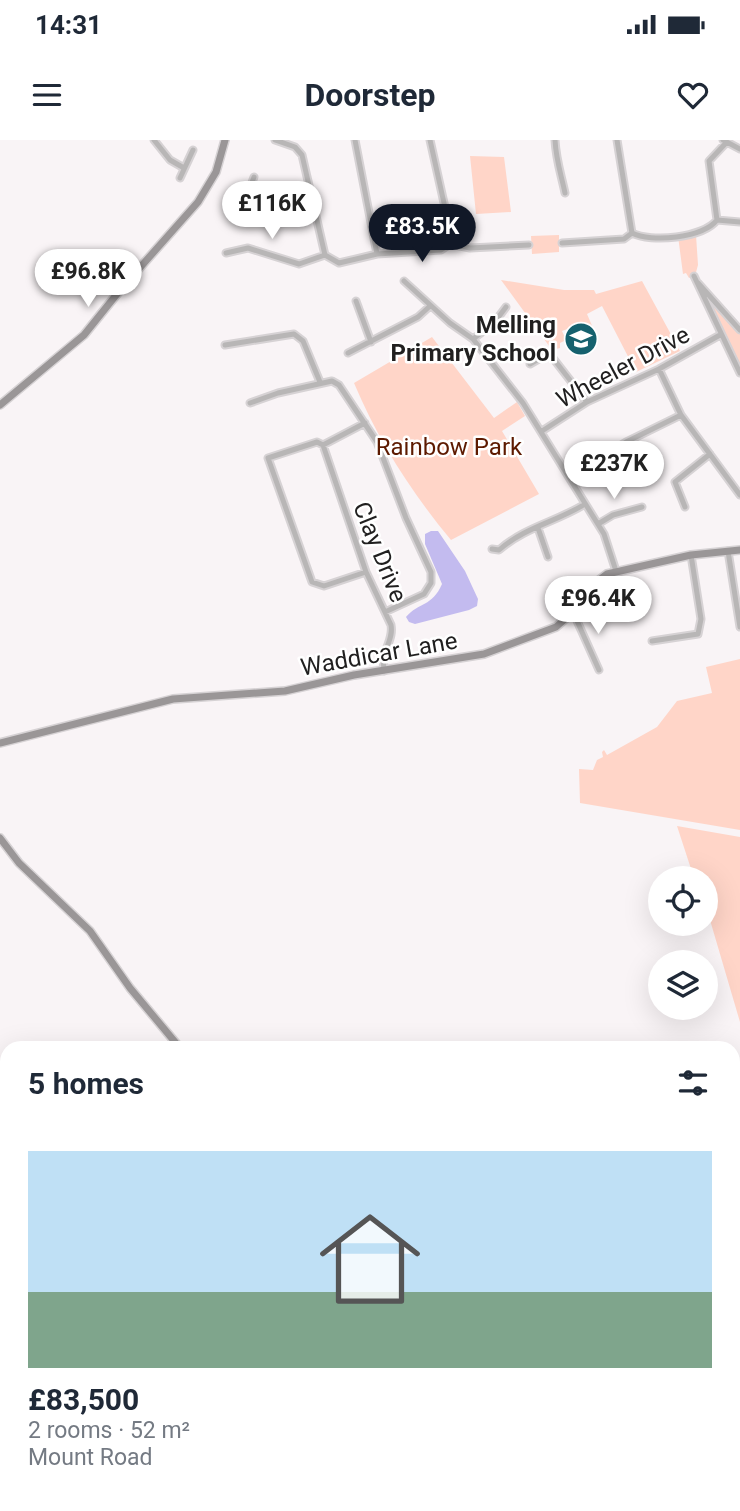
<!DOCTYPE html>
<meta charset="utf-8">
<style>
body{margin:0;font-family:Roboto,sans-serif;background:#f2f2f3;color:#1f2937;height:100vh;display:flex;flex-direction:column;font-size:26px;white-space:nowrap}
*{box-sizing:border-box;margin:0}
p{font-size:23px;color:#747a83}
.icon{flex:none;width:38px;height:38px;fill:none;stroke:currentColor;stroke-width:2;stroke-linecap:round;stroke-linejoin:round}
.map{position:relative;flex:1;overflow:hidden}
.sheet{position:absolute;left:0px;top:901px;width:740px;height:471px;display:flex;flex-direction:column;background:#fff;border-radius:21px 21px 0 0;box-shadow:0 7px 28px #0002}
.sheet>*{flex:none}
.fabs{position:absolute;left:648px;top:726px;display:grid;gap:14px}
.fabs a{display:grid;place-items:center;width:70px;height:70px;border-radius:50%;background:#fff;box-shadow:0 7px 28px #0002;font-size:35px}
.price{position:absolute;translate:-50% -60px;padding:0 16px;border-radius:24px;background:#fff;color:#222;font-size:23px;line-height:46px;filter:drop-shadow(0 2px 4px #0008)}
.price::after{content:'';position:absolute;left:50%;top:42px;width:21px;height:16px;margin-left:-10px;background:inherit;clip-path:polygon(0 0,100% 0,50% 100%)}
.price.selected{background:#111827;color:#fff}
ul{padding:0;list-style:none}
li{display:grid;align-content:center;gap:14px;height:371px;padding:0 28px}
li span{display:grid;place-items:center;height:217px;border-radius:0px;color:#555}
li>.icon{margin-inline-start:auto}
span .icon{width:126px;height:126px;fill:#fffc;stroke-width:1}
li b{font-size:30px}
h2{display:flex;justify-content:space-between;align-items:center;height:84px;padding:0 28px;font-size:30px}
.status{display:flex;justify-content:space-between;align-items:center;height:49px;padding:0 35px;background:#fff;direction:ltr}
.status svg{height:19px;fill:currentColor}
header{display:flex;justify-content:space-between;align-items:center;height:91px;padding:0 28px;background:#fff;font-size:32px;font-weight:700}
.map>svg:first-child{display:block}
</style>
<div class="status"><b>14:31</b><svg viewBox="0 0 49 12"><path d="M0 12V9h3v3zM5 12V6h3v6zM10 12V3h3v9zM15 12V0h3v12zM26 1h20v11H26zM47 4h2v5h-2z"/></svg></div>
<header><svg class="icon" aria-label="menu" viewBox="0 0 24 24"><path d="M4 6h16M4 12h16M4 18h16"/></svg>Doorstep<svg class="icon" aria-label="heart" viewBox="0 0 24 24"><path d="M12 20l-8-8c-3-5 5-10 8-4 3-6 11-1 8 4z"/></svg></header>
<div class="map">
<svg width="740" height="1371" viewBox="0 0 740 1371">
<rect width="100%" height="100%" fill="#f9f4f6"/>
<path fill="#ffd5c8" d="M470 16 504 17 511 72 476 74Z
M559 95V112L532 114 531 96Z
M696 95 698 125 695 136 689 138 686 133 683 134 678 96Z
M501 140 564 150H594L596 154 642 141 680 211 636 232 602 166 587 174 593 188 582 192 578 185 562 191 566 200 560 203V208L552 210Z
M695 140 723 167 740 193V228Z
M432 197 494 278 517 262 525 276 502 291 539 354 451 400C411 352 378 300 354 243Z
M740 519V690L580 663 579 629 593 630 597 620 603 617 602 612 604 610 607 615 657 587 677 561 712 553 706 527Z
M677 686 740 697V882L705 763V738H694Z"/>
<path fill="#c3bbef" d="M431 391H438L465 431 478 459 477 466 469 470 415 484 409 482 406 477C419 462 432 467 442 444L425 404V394Z"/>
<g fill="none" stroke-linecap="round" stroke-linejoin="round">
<path stroke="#c3bbef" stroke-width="2" d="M0 1325 7 1333
M42 1365 47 1371"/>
<defs>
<path id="street" d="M154 0 170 20 184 28
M275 0 295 7 302 15 325 115
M355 0 377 114
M430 0 450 90V104
M555 0C556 20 561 34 565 53
M617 0 632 93
M723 0 740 9
M180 38 193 10
M249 49C270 57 288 61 310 55
M247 56 254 37
M717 80 740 82
M632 93C651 103 703 98 717 80L709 21 726 3
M562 103 624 99 632 93
M226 113 248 108 299 124 325 115
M325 115 339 123 377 114 441 110 450 104 470 108 529 105
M694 136 740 233
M404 141 450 183 473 199 523 263 604 394 616 431
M698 143 740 190
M356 161 371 202
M473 199 494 183 506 167
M225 205 294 194 303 201 320 242
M348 213 418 177 430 166
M530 224 549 213 587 262
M659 229 681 275 740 355
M250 263 278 253 332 241 339 245 377 302 406 378 431 432V443L424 454 385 472
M365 283 323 305 317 302 268 318 312 442 324 446 366 432
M542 291 587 262 659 229 720 195
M323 305 366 432 391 485C394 501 381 509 384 531
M570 337 626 302 681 275
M685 367 675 342 710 314
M598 384 613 375 642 367
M538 388 548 417
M492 409 499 410C525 387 556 382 585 364
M728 411 740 487
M573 472 599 530
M652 501 698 494 701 479 691 415
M0 1194 7 1190"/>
<path id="secondary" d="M0 265 84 195 121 149 198 62 216 32 225 0
M0 603 173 559 285 551 354 535 484 514 556 487 573 472 594 444 607 434 691 415 740 410
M0 698 19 723 90 791 130 848 180 908
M597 1371 599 1365"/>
</defs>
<use href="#street" stroke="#d6d2d4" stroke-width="9"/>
<use href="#secondary" stroke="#d6d2d4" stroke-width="10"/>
<use href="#street" stroke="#b8b6b6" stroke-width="5"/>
<use href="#secondary" stroke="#9a9697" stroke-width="7"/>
</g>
<defs>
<symbol id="school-disc" viewBox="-11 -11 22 22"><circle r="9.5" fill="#16616e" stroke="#fff"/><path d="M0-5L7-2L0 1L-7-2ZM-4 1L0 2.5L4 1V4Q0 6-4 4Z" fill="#fff"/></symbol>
</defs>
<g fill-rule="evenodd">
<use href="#school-disc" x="562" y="180" width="38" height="38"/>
</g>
<g text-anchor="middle" stroke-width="5" stroke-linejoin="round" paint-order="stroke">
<g font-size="24" font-weight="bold" fill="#201f1f" stroke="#fff" text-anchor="end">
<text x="556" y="193">Melling<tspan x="556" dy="28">Primary School</tspan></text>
</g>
<g font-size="24" fill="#201f1f" stroke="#fff">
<text transform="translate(623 227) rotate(-28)" y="8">Wheeler Drive</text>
<text transform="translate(380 412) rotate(68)" y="8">Clay Drive</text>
<text transform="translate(379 514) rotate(-10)" y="8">Waddicar Lane</text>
</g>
<g font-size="24" fill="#5d1a00" stroke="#fff">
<text x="449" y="315">Rainbow Park</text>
</g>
</g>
</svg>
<div class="fabs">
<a><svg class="icon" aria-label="locate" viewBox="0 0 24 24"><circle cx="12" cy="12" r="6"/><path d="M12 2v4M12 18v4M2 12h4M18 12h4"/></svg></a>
<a><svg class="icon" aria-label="layers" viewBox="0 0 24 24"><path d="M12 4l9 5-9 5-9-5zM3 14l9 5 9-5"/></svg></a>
</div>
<b class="price" style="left:272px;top:101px">£116K</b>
<b class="price selected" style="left:422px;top:124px">£83.5K</b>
<b class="price" style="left:88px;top:169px">£96.8K</b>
<b class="price" style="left:614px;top:361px">£237K</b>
<b class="price" style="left:598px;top:496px">£96.4K</b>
<section class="sheet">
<h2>5 homes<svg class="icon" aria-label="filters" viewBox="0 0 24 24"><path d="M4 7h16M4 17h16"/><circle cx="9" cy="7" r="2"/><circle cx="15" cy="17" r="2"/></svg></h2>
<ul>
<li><span style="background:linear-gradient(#bfe0f5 65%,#7fa58c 0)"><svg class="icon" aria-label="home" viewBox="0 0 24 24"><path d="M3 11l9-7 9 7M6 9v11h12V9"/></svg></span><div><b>£83,500</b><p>2 rooms · 52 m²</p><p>Mount Road</p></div></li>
</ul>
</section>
</div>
